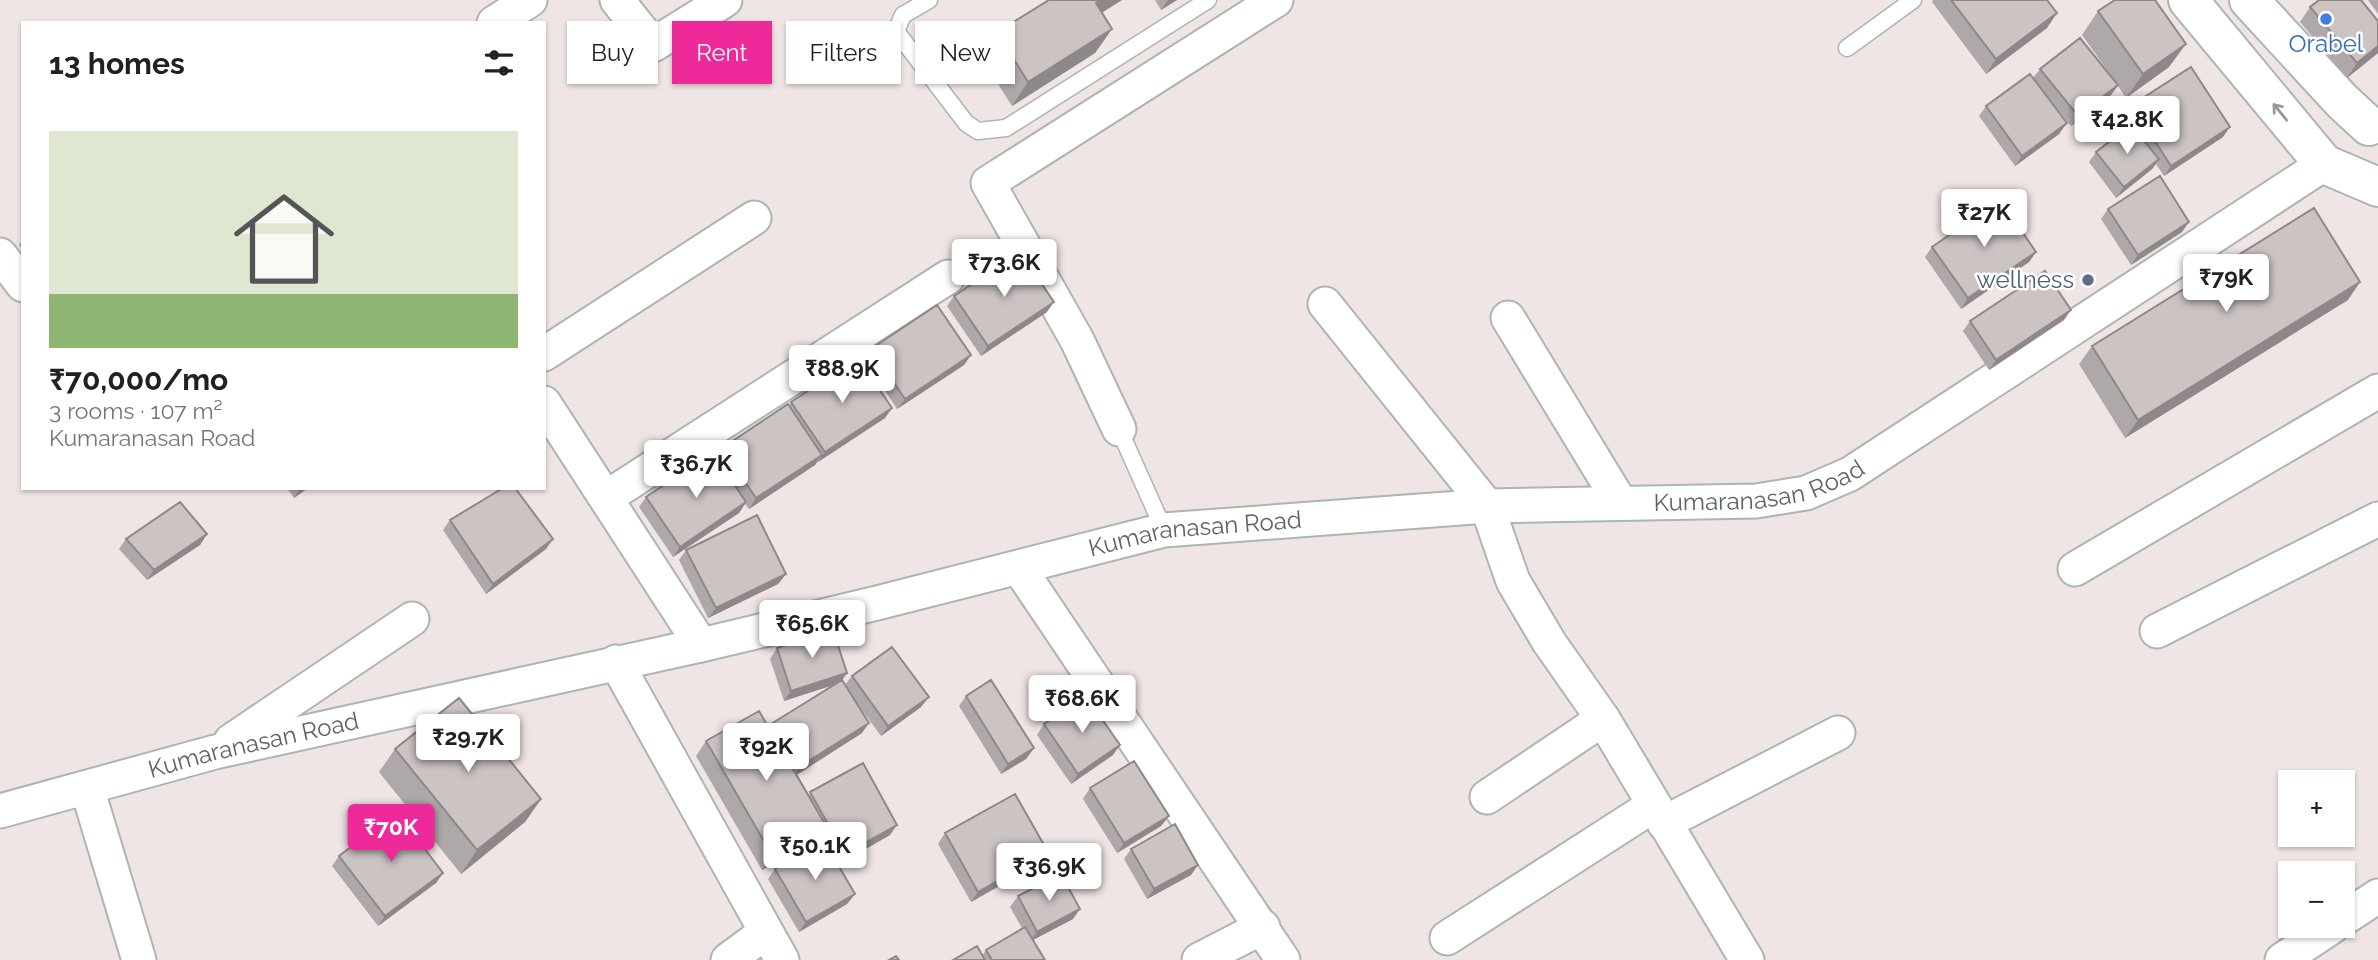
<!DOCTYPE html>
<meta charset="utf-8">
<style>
body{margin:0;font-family:Raleway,sans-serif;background:#f2f2f2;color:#202124;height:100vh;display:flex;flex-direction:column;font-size:26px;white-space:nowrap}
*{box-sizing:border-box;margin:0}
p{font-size:23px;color:#757577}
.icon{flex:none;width:38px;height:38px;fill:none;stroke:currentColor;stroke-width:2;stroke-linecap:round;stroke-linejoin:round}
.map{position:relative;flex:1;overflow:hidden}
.details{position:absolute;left:21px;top:21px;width:525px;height:469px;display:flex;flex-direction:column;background:#fff;border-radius:0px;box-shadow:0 2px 5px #0004}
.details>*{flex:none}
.guide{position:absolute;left:567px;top:21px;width:665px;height:63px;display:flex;gap:14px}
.controls{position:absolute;left:2278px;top:770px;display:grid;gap:14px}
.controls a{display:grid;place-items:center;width:77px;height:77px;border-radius:0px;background:#fff;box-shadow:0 2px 5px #0004;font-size:35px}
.price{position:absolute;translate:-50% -60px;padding:0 16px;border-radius:7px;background:#fff;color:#222;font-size:23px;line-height:46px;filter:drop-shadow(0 2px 4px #0008)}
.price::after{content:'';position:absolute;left:50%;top:42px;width:21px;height:16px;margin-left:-10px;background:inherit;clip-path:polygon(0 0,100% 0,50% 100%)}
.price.on{background:#ee2a9b;color:#fff}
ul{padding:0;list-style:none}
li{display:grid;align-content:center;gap:14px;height:371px;padding:0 28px}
li span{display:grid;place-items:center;height:217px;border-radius:0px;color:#555}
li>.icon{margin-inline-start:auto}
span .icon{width:126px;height:126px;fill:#fffc;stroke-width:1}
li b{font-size:30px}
h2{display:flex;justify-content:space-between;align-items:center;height:84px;padding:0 28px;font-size:30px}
.chip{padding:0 24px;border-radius:0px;background:#fff;box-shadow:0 2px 5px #0004;font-size:24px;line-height:63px}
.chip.on{background:#ee2a9b;color:#fff}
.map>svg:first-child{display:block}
</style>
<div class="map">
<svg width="2378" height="960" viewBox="0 0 2378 960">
<rect width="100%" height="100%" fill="#efe5e4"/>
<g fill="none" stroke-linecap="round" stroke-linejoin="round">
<defs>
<path id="lane" d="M929 0 903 15 896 31 966 123 978 131 1006 128 1208 0
M1847 48 1913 0
M1119 429 1164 530"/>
<g id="street">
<path d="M617 0 653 45 725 0"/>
<path d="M494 23 530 0"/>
<path d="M0 255 23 285"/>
<path d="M1325 304 1487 506 1513 581 1549 642 1603 719 1747 960"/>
<path d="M1508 318 1620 502"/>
<path d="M544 354 754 218"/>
<path d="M544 403 701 645"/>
<path d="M1119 429 1077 340 988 183 1276 0"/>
<path d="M607 497 948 277"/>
<path d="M1019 568 1283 960"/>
<path d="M2075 569 2378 391"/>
<path d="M2157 631 2378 519"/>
<path d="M616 662 782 960"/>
<path d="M231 741 412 619"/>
<path d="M87 788 139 960"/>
<path d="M1487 797 1603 719"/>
<path id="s1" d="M0 811 215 752 701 645 877 603 1164 530 1487 506 1756 501 1806 493 1850 474 2324 164"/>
<path d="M1664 823 1838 733"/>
<path d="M2343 919 2378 896"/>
<path d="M1447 938 1654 805"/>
<path d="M728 960 766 932"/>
<path d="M1199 960 1263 927"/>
<path d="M2282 960 2333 926"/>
</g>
<path id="secondary" d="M2188 0 2324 164 2378 187
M2249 0 2342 101 2369 126"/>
</defs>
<use href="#lane" stroke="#adb4b4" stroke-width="19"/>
<use href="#street" stroke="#adb4b4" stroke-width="37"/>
<use href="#secondary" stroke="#acb5b4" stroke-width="42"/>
<use href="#lane" stroke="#fff" stroke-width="16"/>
<use href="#street" stroke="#fff" stroke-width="33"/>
<use href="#secondary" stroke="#fff" stroke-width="38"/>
</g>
<path fill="#afa8a8" d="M1122 0 1101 13 1112 29 1095 53 1012 106 980 56 997 32Z
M1155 0H1177L1161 10Z
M1933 0H2047V28L1986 74 1932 2Z
M2368 0H2378V14Z
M2310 7 2378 21V53L2347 78 2300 22Z
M2098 11 2169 67 2126 98 2118 86 2111 95 2071 126 2040 87 2059 134 2015 166 1979 116 1986 106 2033 78 2040 69 2115 81 2082 35Z
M2132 105 2223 137 2164 176 2156 164 2152 169 2116 198 2089 162 2096 152 2131 125 2124 115Z
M2108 209 2182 232 2131 265 2101 219Z
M23 240V250L19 245Z
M1932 247 2036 252 2029 262 1961 309 1925 257Z
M954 296 1047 312 981 356 947 306Z
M2348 300 2125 438 2079 364 2092 346Z
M2064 320 1989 370 1963 331 1970 321Z
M871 349 971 355 964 365 897 409 864 359Z
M791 402 892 408 885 418 818 462V461L815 465 749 509 745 504 739 513 673 557 639 507 646 497 716 457 722 448 789 405Z
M287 488H308L294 498Z
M450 520 546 549 486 594 443 530Z
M207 534 200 545 147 580 119 549 126 539Z
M686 550 786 574 778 584 708 618 679 560Z
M777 648 847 673 842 680 845 685 852 676 921 707 881 736 851 695 862 733 797 774 809 795 810 792 890 835 838 864 855 894 847 904 799 932 768 879 775 869 834 859 820 832 815 838 762 870 696 756 706 741 769 727 771 724 832 685 784 701 770 659Z
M966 696 1034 748 1026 759 1001 774 959 706Z
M1044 724 1113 755 1071 784 1037 735Z
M395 749 541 799 525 822 461 874 379 772Z
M1090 788 1169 816 1161 826 1117 853 1083 799Z
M945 833 1041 862 971 902 938 844Z
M1131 849 1191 875 1147 899 1124 859Z
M339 856 443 873 436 883 378 926 332 866Z
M1018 896 1073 919 1033 940 1045 960H953L982 956 986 950 1022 928 1010 907Z"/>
<path fill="#8f8888" d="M1101 0H1122L1079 27 1096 3Z
M1168 0H1177L1161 10Z
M2057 13 2047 28 1986 74 1996 59Z
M1112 29 1095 53 1012 106 1028 82Z
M2186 44 2169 67 2126 98 2143 74Z
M2378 46V53L2347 78 2357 63Z
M2118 85 2111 95 2071 126 2078 116Z
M2067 123 2059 134 2015 166 2022 156Z
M2230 127 2223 137 2164 176 2171 166Z
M2159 159 2152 169 2116 198 2124 187Z
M2189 222 2182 232 2131 265 2138 255Z
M2036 252 2029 262 1961 309 1968 298Z
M2360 282 2348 300 2125 438 2138 420Z
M1054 302 1047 312 981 356 988 346Z
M2071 310 2064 320 1989 370 1996 360Z
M971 355 964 365 897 409 905 399Z
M892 408 885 418 818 462 825 452Z
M822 455 815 465 749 509 756 498Z
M300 488H308L294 498Z
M746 502 739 513 673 557 680 547Z
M207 534 200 545 147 580 154 570Z
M553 539 546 549 486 594 493 584Z
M786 574 778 584 708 618 716 608Z
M847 673 840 683 784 701 791 691Z
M929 697 921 707 881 736 888 726Z
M869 723 862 733 792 778 799 767Z
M1120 745 1113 755 1071 784 1078 774Z
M1034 748 1026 759 1001 774 1008 764Z
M541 799 525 822 461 874 477 850Z
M1169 816 1161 826 1117 853 1124 843Z
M825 824 815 838 762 870 772 855Z
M897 825 890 835 838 865 845 854Z
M1048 852 1041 862 971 902 978 892Z
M1198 865 1191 875 1147 899 1154 889Z
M443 873 436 883 378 926 385 916Z
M855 894 847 904 799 932 806 922Z
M1080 909 1073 919 1029 942 1037 932Z"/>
<path fill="#ccc3c3" stroke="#8f8888" stroke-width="2" d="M1049 0H1101L1096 3 1112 29 1028 82 997 32Z
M1951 0H2047L2057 13 1996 59Z
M2115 0H2155L2186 44 2143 74 2098 11Z
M2319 0H2361L2378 21V46L2357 63 2310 7Z
M2080 38 2118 85 2078 116 2040 69Z
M2191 67 2230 127 2171 166 2132 105Z
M2030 74 2067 123 2022 156 1986 106Z
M2131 125 2159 159 2124 187 2096 152Z
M2160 176 2189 222 2138 255 2108 209Z
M2000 200 2036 252 1968 298 1932 247Z
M2314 208 2360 282 2138 420 2092 346Z
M1020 252 1054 302 988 346 954 296Z
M2045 271 2071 310 1996 360 1970 321Z
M937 305 971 355 905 399 871 349Z
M858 358 892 408 825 452 791 402Z
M788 404 822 455 756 498 722 448Z
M712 452 746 502 680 547 646 497Z
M503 488H515L553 539 493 584 450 520Z
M180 502 207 534 154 570 126 539Z
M757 515 786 574 716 608 686 550Z
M833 630 847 673 791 691 777 648Z
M892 647 929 697 888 726 852 676Z
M842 680 869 723 799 767 771 724Z
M991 680 1034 748 1008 764 966 696Z
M1086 696 1120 745 1078 774 1044 724Z
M459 698 541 799 477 850 395 749Z
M759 711 825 824 772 855 706 741Z
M1134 761 1169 816 1124 843 1090 788Z
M863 763 897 825 845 854 810 792Z
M1015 794 1048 852 978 892 945 833Z
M397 812 443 873 385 916 339 856Z
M1175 824 1198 865 1154 889 1131 849Z
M824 841 855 894 806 922 775 869Z
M1061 874 1080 909 1037 932 1018 896Z
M1025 927 1045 960H992L986 950Z
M977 946 985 960H953Z
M896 956 899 960H889Z"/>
<defs><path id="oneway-shaft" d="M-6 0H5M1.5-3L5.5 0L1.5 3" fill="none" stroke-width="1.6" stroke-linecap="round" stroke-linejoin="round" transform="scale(1.75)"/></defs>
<use stroke="#959b9a" href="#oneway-shaft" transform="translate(2280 112) rotate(-129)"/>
<circle fill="#3f7fe0" stroke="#fff" stroke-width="2.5" cx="2326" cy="19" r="7"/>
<circle fill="#5c6f8a" stroke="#fff" stroke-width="2.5" cx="2088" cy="280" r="7"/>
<g text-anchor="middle" stroke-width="5" stroke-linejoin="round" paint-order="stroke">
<g font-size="24" fill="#366cbe" stroke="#fff">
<text x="2326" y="52">Orabel</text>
</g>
<g font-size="24" fill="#4e5e75" stroke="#fff" text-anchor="end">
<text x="2074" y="288">wellness</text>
</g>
<g font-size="24" fill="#5c6564" stroke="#fff">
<text dy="8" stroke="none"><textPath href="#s1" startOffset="1796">Kumaranasan Road</textPath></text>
<text dy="8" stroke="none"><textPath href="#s1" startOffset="1228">Kumaranasan Road</textPath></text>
<text dy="8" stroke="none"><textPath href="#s1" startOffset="262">Kumaranasan Road</textPath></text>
</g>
</g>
</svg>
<div class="controls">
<a>+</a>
<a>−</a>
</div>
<b class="price" style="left:2127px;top:156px">₹42.8K</b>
<b class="price" style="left:1984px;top:249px">₹27K</b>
<b class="price" style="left:1004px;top:299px">₹73.6K</b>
<b class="price" style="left:2226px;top:314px">₹79K</b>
<b class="price" style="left:842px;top:405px">₹88.9K</b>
<b class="price" style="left:696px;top:500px">₹36.7K</b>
<b class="price" style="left:812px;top:660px">₹65.6K</b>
<b class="price" style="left:1082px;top:735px">₹68.6K</b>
<b class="price" style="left:468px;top:774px">₹29.7K</b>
<b class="price" style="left:766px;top:783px">₹92K</b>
<b class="price on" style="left:391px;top:864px">₹70K</b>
<b class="price" style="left:815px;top:882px">₹50.1K</b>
<b class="price" style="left:1049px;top:903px">₹36.9K</b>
<div class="guide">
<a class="chip">Buy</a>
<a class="chip on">Rent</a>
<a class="chip">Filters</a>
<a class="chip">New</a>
</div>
<section class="details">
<h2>13 homes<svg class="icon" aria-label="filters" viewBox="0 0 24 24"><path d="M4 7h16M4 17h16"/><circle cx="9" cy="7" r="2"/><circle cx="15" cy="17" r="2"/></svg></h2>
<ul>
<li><span style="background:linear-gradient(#dfe7d0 75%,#8fb573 0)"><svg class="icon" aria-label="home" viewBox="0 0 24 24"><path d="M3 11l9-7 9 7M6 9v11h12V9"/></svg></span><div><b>₹70,000/mo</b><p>3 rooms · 107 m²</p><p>Kumaranasan Road</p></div></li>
</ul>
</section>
</div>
